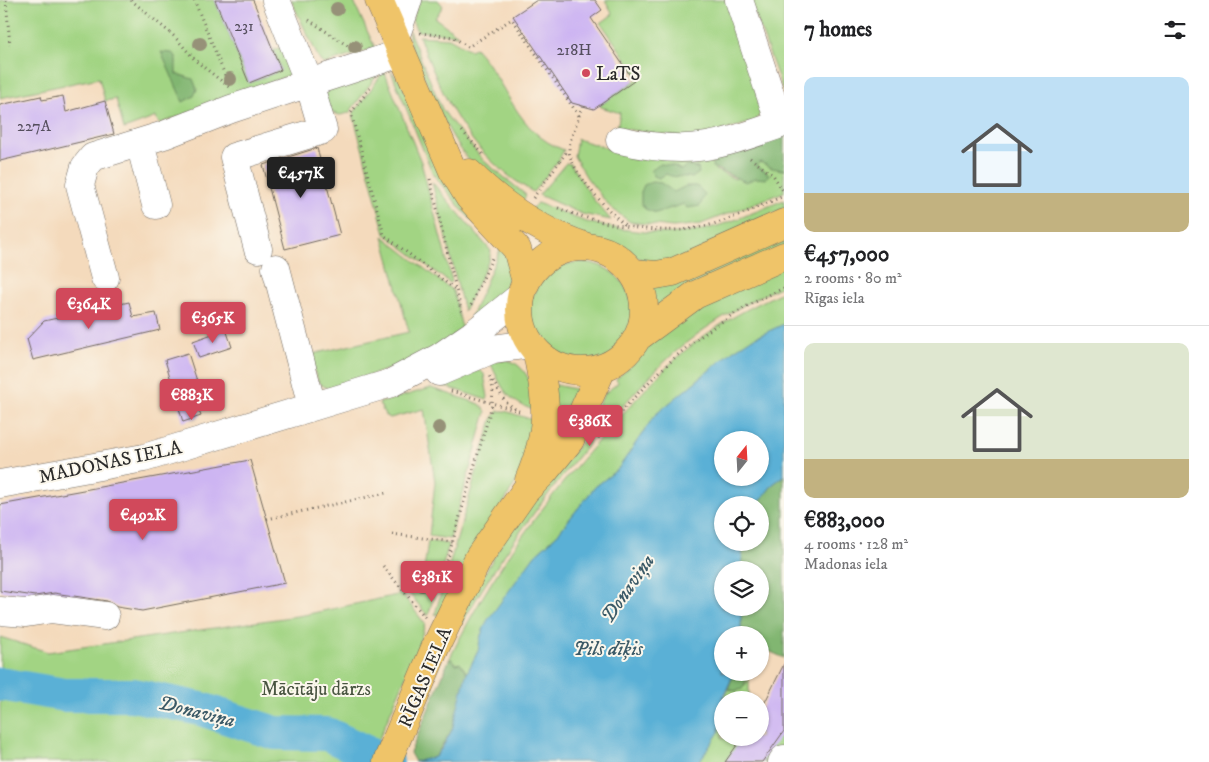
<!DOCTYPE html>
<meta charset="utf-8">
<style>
body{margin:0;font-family:"IM FELL DW Pica",serif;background:#f6f6f6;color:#202124;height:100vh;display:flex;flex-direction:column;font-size:19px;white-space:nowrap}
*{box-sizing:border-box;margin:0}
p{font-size:16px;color:#757577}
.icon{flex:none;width:28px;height:28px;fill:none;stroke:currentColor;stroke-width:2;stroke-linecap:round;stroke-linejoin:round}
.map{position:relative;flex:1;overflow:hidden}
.sheet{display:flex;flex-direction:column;background:#fff;width:425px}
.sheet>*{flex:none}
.needle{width:32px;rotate:18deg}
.fabs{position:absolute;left:714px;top:431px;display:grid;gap:10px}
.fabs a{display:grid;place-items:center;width:55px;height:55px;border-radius:50%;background:#fff;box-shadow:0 1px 4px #0004;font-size:25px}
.price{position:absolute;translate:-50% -42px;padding:0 11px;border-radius:5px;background:#d1495b;color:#fff;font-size:16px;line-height:32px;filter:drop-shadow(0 1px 2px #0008)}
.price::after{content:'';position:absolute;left:50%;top:30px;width:15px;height:11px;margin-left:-8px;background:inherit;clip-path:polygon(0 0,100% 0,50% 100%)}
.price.on{background:#222;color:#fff}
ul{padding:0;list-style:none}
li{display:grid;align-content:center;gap:10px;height:265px;padding:0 20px}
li+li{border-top:1px solid #e0e0e0}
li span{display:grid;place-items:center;height:155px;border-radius:10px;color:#555}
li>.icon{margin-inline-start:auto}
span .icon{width:90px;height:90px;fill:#fffc;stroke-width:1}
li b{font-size:21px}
h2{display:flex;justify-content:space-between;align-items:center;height:60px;padding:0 20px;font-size:21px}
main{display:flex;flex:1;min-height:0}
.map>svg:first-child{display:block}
</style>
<main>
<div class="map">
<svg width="784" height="762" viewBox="0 0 784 762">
<rect width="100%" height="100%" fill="#fbf7ec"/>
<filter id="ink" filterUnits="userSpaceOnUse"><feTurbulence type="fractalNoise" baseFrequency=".02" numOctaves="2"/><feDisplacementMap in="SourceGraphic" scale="10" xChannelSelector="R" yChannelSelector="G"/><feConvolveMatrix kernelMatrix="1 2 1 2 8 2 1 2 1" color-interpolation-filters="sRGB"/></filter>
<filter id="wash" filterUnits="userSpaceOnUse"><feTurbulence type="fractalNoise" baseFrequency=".0096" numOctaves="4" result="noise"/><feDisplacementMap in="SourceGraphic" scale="20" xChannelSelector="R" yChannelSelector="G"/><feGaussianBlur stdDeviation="1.12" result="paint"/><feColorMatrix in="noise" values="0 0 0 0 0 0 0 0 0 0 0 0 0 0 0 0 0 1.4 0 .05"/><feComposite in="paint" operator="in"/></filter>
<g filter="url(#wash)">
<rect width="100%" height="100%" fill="#f4dabc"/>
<path fill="#a2d483" stroke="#668057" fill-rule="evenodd" d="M0 0H215L249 83 281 70 273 50 284 46 292 70 290 75 159 124 156 117 124 129 116 99 105 101 99 78 0 98ZM166 52 176 62 174 68 176 74 187 77 183 101Z
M291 0H353L375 48 324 64 320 61Z
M420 0H438L443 6 435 18 458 35 417 31 412 20Z
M605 0H729L762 111 756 121 695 139 617 128 620 113 601 107 600 105 639 78 601 23 613 14Z
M750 0H784V94Z
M409 31 442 109 450 120 484 161 526 195 521 208C506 194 488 182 475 167 443 132 428 83 409 41Z
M419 36 449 38 470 50 475 48C507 82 516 133 564 150L558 161 533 192C468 154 445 102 419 36Z
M380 71 349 113 340 115 330 112 324 98 326 89Z
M384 71 421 162 452 281 450 283 385 234 353 114Z
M391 71 401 82 422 132 489 238 462 210 433 174Z
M577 139 610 149 718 155 715 170 735 179 760 162C769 163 774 170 784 170V192L701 224 673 227 630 222 610 207 587 178 574 156Z
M566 163 570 164 594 200 611 220 582 214 539 195Z
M432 182 491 251 489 260 464 311Z
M784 200V208L672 264 648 262 634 256 631 259 608 245 528 212 537 203C554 208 570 217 587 222 618 230 666 237 698 231 727 225 756 211 784 200Z
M784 232V249L655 311 650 284Z
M383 236 453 291 462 328 432 355 328 389 319 383 308 355 409 332Z
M503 243C505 251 511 262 510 270 510 293 485 309 469 321Z
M529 314a52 52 0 1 1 104 0a52 52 0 1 1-104 0Z
M784 264V285C749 301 716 319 686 343 655 368 629 399 603 428L598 431 585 428 605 393 618 383 616 379 634 363 666 325Z
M784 291V324L750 340 734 350 655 415 618 469 595 487 556 536 535 555 481 635 478 651 467 673 452 660H449C492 570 551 492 618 419 643 392 667 364 696 342 723 321 753 306 784 291Z
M507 360C530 366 533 392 540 412 507 402 504 392 490 362Z
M480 370 484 374 488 397 487 400 441 385Z
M551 384 579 390 572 423 554 417Z
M431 388 480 404 486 412 450 539 429 536 435 482 424 409 390 418 385 415 379 403Z
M498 411H505L539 422 530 458 438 615 435 614 492 419Z
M586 436 590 439 589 443C541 501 498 559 461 625L465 608 506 536Z
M428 541 449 544 428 616 409 593 410 574 424 570Z
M402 594 425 624 417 651 369 762H0V637L48 652 304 615Z
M749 679V695L752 700H724L728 689C740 693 743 688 749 679Z
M722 704V738H760V712L783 741 784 746 776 762H699Z"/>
<path fill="#81b671" stroke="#56704e" d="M161 52 172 53 176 56V74L193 79 197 89 194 96 183 102Z
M784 134V170L772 168 760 162 757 166 769 174 766 179 756 178 746 182 712 167 713 162 718 155Z
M661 164 674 166 681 170 686 166 698 168 699 173 692 178C682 175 676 179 666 174L659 178 654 176 651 171 657 165Z
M652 182 661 183 674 192 686 186H697L705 194 700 206 687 208 684 204 656 213 645 209 641 203V192L644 185Z
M784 476V658L760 647V635H741V608H760V570H741L743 543 760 542V505H757L773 484Z
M452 659 456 664 460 663 467 673 452 730 435 757 415 762 410 753 449 660Z
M734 673H750L742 689 735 691 728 689Z"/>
<path fill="#5ab0d6" stroke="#426e80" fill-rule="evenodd" d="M784 324V476L773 484 757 505H722V542L743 543 741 570H722V608H741V635H722V672L734 673 722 700 719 732 699 762H414L435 757 442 748 452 730 466 675 478 651 481 635 487 621 535 555 556 536 595 487 618 469 655 415 734 350 750 340ZM722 440H760V478H722Z"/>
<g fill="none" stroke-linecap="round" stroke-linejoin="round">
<path stroke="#5ab0d6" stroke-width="34" d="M0 684 65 695H133L201 709 275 733 327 734 387 762"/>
</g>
<g id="blocks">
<path fill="#cdb5f2" d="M215 0H253L281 70 249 83Z
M537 0H595L602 10 591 18 634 81 594 109 572 103 513 16Z
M41 96 42 100 63 96 66 112 105 101 114 134 0 161V105Z
M317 148 340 235 285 249 263 165Z
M129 302 133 317 156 313 160 330 33 360 27 339 44 321Z
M226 329 232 347 199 358 193 341Z
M188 353 206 409 199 411 201 416 183 422 165 360Z
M250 460 285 583 142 611 117 607 107 601 54 593 35 596 0 591V505Z
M784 664V731L762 762H725L742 738H760V712Z"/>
</g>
</g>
<g filter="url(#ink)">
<use href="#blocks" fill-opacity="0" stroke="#71685e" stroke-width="1"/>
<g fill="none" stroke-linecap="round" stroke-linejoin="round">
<defs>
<path id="minor" d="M276 0 309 83 401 53
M739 0 780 124
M395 38 408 0
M620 140C691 157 717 146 784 123
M140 143 156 205
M276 268 312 406
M105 278 80 185 85 167 93 157 164 135 231 109 309 83 323 130 234 157 258 249
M439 372 493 349 531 344
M0 484 144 458 391 383 440 357 472 335 521 296
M0 611 26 613 52 609 105 616
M782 762 784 759"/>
<path id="major" d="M529 480C550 430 548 405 537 353
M387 762 435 648 479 557 525 491 544 472 570 440 602 369"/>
<path id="highway" d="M379 0 453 171 469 197 517 249 526 282
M469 173C503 207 541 232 587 247
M520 309a62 62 0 1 1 124 0a62 62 0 1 1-124 0Z
M633 273 656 275 673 272 784 223
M638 337 695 295 784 256"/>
</defs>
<use href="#minor" stroke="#71685e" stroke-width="29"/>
<use href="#major" stroke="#71685e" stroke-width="29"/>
<use href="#highway" stroke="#71685e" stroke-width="29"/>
<path stroke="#71685e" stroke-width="3" stroke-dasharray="1 4" stroke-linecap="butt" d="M6 0 10 45
M131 0 175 37 196 61 229 87
M194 0 229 85
M309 20 348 46
M420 33 453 37 468 47 512 19 579 116C576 126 569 140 569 150 570 171 609 212 625 225
M370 88 351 113 384 235 456 290
M579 116 582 106
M462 131 483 154
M750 158 773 175 784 192
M430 179 462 314
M533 198 568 150
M558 208C595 223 650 234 690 229 722 225 754 208 784 196
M471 305 493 256
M493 381 504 400 515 409
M451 391 522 412
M598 438C655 372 702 324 784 288
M267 519 386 493
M392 534 453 542
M383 566 425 617
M443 575 492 405 493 389 489 374"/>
<use href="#minor" stroke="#fff" stroke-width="28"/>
<use href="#major" stroke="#efc469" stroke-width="28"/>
<use href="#highway" stroke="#efc469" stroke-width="28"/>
</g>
<g fill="#969178">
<circle cx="337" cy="9" r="7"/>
<circle cx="200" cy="44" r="7"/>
<circle cx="355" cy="47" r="7"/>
<circle cx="230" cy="79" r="7"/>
<circle cx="439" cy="428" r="7"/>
<circle cx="422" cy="585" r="7"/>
</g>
</g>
<circle fill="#d1495b" stroke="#fbf7ec" stroke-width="2" cx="586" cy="73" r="5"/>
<g text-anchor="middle" stroke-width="4" stroke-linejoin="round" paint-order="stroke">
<g font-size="16" fill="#544e5d">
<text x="244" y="31">231</text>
<text x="574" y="55">218H</text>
<text x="34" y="131">227A</text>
</g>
<g font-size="19" fill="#2b2b2b" stroke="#fbf7ec" text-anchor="start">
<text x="596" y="80">LaTS</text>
</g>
<g font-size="19" fill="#2b2b2b" stroke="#fbf7ec">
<text transform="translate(110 461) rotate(-12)" y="7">MADONAS IELA</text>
<text transform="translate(424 677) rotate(-67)" y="7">RĪGAS IELA</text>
</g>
<g font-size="19" fill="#495541" stroke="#fbf7ec">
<text x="316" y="695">Mācītāju dārzs</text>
</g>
<g font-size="20" font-style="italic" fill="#3b5a67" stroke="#fbf7ec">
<text transform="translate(627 588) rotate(-55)" y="7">Donaviņa</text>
<text x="608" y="655">Pils dīķis</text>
<text transform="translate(197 711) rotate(14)" y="7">Donaviņa</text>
</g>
</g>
</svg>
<div class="fabs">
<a><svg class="needle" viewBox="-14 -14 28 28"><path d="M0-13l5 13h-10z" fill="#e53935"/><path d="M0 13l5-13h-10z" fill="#757577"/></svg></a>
<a><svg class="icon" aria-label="locate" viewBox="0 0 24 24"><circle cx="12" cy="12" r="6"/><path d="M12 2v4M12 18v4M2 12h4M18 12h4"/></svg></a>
<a><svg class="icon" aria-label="layers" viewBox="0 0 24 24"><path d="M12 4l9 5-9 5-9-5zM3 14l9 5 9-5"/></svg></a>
<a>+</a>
<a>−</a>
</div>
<b class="price on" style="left:301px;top:199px">€457K</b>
<b class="price" style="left:89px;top:330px">€364K</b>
<b class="price" style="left:213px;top:344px">€365K</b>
<b class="price" style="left:192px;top:421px">€883K</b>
<b class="price" style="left:590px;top:447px">€386K</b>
<b class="price" style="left:143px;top:541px">€492K</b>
<b class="price" style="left:432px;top:603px">€381K</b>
</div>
<section class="sheet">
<h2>7 homes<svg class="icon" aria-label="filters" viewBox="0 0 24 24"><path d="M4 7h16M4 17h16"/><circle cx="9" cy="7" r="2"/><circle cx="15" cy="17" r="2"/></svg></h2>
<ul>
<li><span style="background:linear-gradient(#bfe0f5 75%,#c2b280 0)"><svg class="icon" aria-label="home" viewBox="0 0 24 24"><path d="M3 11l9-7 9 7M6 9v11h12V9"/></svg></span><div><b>€457,000</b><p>2 rooms · 80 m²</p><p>Rīgas iela</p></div></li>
<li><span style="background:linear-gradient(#dfe7d0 75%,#c2b280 0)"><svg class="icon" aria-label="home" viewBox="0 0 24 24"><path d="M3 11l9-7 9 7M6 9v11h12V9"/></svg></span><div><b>€883,000</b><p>4 rooms · 128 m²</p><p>Madonas iela</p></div></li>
</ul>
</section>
</main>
